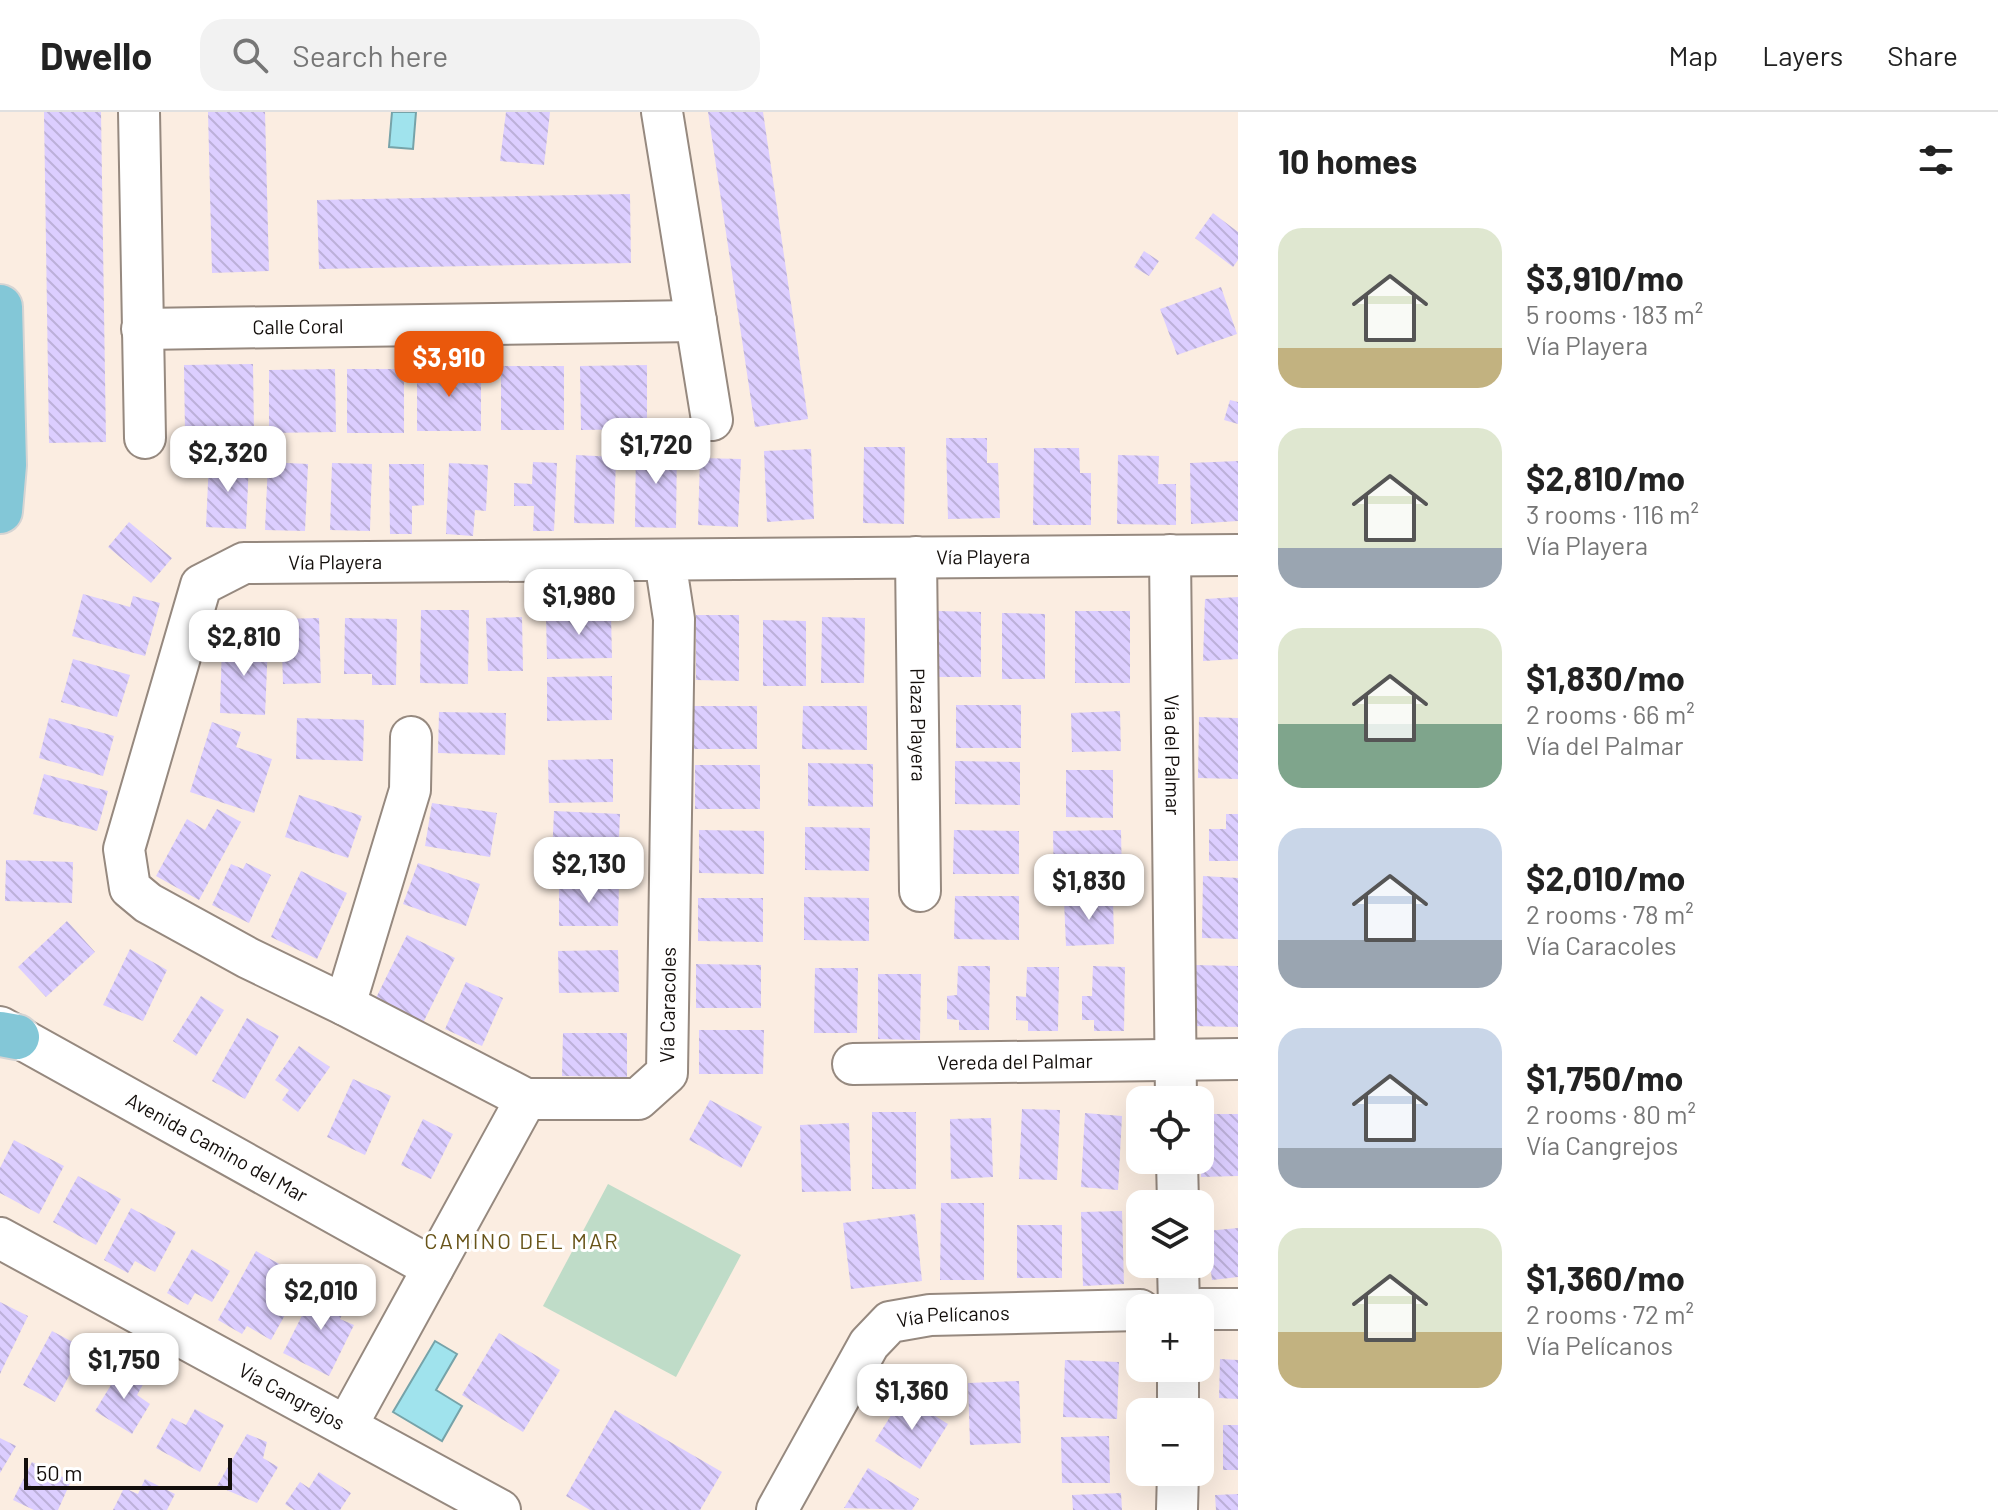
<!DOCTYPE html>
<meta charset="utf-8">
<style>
body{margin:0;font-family:Barlow,sans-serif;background:#f2f2f2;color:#222;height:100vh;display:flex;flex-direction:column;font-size:30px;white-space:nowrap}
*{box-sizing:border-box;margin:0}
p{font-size:26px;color:#767676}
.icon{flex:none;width:44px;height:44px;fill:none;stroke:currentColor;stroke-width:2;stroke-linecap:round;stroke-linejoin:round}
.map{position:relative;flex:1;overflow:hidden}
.details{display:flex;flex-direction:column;background:#fff;width:760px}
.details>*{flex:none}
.fabs{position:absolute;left:1126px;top:974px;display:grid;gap:16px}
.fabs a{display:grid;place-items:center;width:88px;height:88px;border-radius:16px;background:#fff;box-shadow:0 8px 32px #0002;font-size:40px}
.scale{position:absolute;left:24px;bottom:20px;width:208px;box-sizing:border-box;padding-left:8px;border:4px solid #130e0b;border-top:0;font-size:22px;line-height:28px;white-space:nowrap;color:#130e0b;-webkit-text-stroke:6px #fff;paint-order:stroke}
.price{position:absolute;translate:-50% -68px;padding:0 18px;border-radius:16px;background:#fff;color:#222;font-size:26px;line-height:52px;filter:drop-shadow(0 2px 4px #0008)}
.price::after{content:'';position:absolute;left:50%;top:48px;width:24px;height:18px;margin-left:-12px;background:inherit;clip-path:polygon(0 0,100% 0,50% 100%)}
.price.current{background:#ea580c;color:#fff}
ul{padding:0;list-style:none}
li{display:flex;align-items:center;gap:24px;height:200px;padding:0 40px}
li span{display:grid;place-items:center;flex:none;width:224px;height:160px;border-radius:24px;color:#555}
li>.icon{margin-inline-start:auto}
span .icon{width:96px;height:96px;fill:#fffc;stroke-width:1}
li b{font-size:34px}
h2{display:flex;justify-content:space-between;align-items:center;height:96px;padding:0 40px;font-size:34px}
header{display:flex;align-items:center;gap:48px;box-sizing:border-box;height:112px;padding:0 40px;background:#fff;border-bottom:2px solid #e0e0e0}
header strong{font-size:38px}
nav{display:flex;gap:44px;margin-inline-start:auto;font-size:28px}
.search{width:560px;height:72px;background:#f2f2f2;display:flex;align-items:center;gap:20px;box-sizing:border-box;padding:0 28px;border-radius:24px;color:#767676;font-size:30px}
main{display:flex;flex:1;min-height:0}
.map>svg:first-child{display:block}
</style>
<header>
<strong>Dwello</strong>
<div class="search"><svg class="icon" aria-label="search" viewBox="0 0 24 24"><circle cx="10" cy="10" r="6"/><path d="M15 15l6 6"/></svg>Search here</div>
<nav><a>Map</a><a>Layers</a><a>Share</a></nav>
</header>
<main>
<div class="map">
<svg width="1238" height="1398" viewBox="0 0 1238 1398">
<defs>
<pattern id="building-back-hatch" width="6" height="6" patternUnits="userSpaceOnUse" patternTransform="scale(2)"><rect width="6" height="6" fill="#dcceff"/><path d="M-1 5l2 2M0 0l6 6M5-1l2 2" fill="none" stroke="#bcb0d9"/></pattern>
</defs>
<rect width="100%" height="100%" fill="#fbede1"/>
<path fill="#bfdcc8" d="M608 1072 741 1143 676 1265 543 1194Z"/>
<path fill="#a0e3ed" stroke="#76a3a9" stroke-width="2" d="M392 0H416L413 37 389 35Z
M435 1229 457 1242 436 1278 462 1294 442 1329 393 1300Z"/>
<path fill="url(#building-back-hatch)" d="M44 0H101L106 330 49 331Z
M208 0H265L269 159 212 161Z
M506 0H550L544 53 500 49Z
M708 0H763L808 307 755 315Z
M630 82 631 151 319 157 317 88Z
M1213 101 1238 120V148L1233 155 1195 126Z
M1144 139 1159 149 1149 164 1134 155Z
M1221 175 1237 222 1177 243 1160 197Z
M253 252 254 320 185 321 184 253Z
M647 253V317L581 318 580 254Z
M501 254H564V318H501Z
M417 255H481V319H417Z
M335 257 336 320 269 321V258Z
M347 257H404V321H347Z
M1230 288 1238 290V312L1224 308Z
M946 326H987V351H998L1000 406 948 407Z
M636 331 677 332 676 416 635 415Z
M864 335H905L904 412 863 411Z
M1034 336H1079L1080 361H1091V413H1033Z
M811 337 814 407 767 410 764 339Z
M576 343 616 345 614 412 574 411Z
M1118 343 1159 344 1158 372H1176V413L1117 412Z
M700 346 741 347 738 415 698 413Z
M209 348 249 350 246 417 206 415Z
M1238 349V409L1191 412 1190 351Z
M268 350 308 352 305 419 265 418Z
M533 350 557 351 554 419H533L534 394H514V371L532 372Z
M332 351 372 352 370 419 330 418Z
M449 351 488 353 486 399 475 398 473 424 446 422Z
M389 352H424V393L412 394V422H390Z
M129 410 172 446 151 471 108 435Z
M83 482 130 495 133 484 160 491 145 544 72 524Z
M1238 485V547L1203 549 1205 487Z
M421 498H469L468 572 420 571Z
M938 499 981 500V565H938Z
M1075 499H1130V571H1075Z
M1002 501 1045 502V567H1002Z
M546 503H611L612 546 547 547Z
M696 503H739V569L696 568Z
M522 505 523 559H488L486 506Z
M822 505 865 506 864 571H821Z
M319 506 321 571 283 572 281 507Z
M345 506 397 507 396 573H372V562H344Z
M763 508 806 509V574H763Z
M222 530 268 532 265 603 220 601Z
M73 547 130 563 117 605 61 590Z
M612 564V608L547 609V565Z
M956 593H1021V636H956Z
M692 594H757V637H692Z
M803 594H867V638L802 637Z
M1120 599 1121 639 1072 640 1071 601Z
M439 600 506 601 505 643 438 641Z
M1199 605 1238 606V667L1198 666Z
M49 606 114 624 103 664 39 646Z
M297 606 364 608 363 649 296 647Z
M212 610 241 620 236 635 272 647 254 701 190 680Z
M613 647V690L549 691 548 648Z
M955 649 1020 650V693L955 692Z
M808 651 873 652V695L808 694Z
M695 653H760V697H695Z
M1066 658H1113V706L1066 705Z
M44 662 108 679 97 719 33 702Z
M299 683 362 704 348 746 285 725Z
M432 691 497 701 490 745 425 734Z
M217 697 241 710 199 788 156 764 187 707 205 718Z
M554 699 620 702 618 747 552 744Z
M1226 702H1238V749H1209V717H1226Z
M805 715 870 716 869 759 805 758Z
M699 718 764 719V762L699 761Z
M954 718 1019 719V762H953Z
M1121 718 1122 771 1054 773 1053 719Z
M6 748 73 750 72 791 5 789Z
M246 751 271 763 249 811 212 793 231 752 243 757Z
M418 751 480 772 466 814 403 792Z
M301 759 347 781 317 847 271 825Z
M1203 764 1238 766V827L1202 826Z
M559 772H619L618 814H559Z
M955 784H1019V828L954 827Z
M804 785 869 786V829L804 828Z
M698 786H763V830L698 829Z
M1113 786 1114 832 1066 834 1064 788Z
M67 809 95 840 46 885 18 855Z
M407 823 455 846 423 911 375 888Z
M130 837 167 858 143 909 103 893Z
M618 838 619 880 559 881 558 839Z
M696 852 761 853V896H696Z
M1194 853 1238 854V915L1192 914Z
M958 854H990L989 918H959V908L947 907V884L957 883Z
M1093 854 1125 855 1124 919H1094V908H1082V884H1092Z
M1027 855H1059L1058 919H1028V909L1016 908V884L1026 885Z
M815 856H858L857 921H814Z
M878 862H921L920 928 878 927Z
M466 870 503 886 482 934 445 917Z
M201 884 224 898 196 944 173 929Z
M247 906 279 924 245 987 212 969Z
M699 918H764L763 962H699Z
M563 921H627V965L562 964Z
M299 934 330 955 298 1000 282 988 289 978 275 968Z
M353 967 391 984 365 1043 327 1025Z
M710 988 762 1015 741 1056 689 1028Z
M1022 997 1060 998 1057 1068 1019 1067Z
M872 1000H916V1077H872Z
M1085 1001 1122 1004 1118 1078 1081 1075Z
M1200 1002H1238V1064L1201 1065Z
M991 1006 993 1065 951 1067 950 1007Z
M423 1007 453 1022 431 1067 401 1053Z
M849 1011 851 1079 802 1080 800 1013Z
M14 1028 64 1054 39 1102 0 1081V1056Z
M78 1064 121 1087 96 1133 53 1110Z
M941 1091H984V1168H940Z
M131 1096 176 1120 155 1160 135 1149 128 1161 104 1148Z
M1122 1099 1124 1172 1083 1174 1081 1100Z
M915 1102 922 1169 851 1177 843 1111Z
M1017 1113H1062V1166H1017Z
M1238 1116V1165L1212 1168 1206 1119Z
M192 1137 230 1159 212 1190 195 1181 188 1193 167 1181Z
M256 1139 290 1158 279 1177 295 1185 271 1228 247 1214 242 1222 218 1208Z
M318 1172 349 1188 340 1207 354 1213 329 1264 283 1241Z
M0 1190 28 1204 0 1262Z
M52 1219 84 1236 55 1290 23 1273Z
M499 1221 560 1258 523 1320 462 1283Z
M1220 1247 1238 1248V1287L1219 1286Z
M1065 1248 1119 1250 1117 1307 1063 1305Z
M122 1255 145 1269 137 1283 150 1292 132 1322 95 1299Z
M1019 1269 1021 1331 970 1333 968 1271Z
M903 1284 948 1312 920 1357 875 1329Z
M195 1297 224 1313 200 1360 156 1336 172 1306 186 1313Z
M615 1298 722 1360 700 1398H590L566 1384Z
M1223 1313H1238V1358H1223Z
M247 1322 267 1330 263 1346 278 1355 257 1391 217 1374Z
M1109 1324 1110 1371H1062L1061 1325Z
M0 1326 16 1334 0 1361Z
M32 1350 71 1369 58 1398H34L13 1388Z
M868 1356 919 1387 912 1398 844 1396Z
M319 1360 351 1381 340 1398H294L285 1392 300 1370 309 1376Z
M145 1367 175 1382 167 1398H113L124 1376 138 1382Z
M1121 1381 1122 1398H1073L1072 1383Z
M1238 1382V1398H1216L1215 1383Z"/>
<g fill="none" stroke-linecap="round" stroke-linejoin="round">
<defs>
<g id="minor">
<path d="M139 0 145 326"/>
<path d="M662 0 712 308"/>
<path id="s1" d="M142 217 696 209"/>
<path id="s2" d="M1170 443 1176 988"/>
<path id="s3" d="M916 445 920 779"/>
<path id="s4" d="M665 448 674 507 667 961 638 987H526L345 893 248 846 148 791 130 776 124 737 201 473 244 451 1238 443"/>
<path d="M345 893 410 678 411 625"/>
<path id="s5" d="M0 915 433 1156"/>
<path id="s6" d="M853 952 1238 947"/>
<path d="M1177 1048 1178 1092"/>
<path id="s7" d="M0 1126 500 1398"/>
<path d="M1178 1152 1179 1196"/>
<path d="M1200 1197H1238"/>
<path d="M1178 1300V1256"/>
<path d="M347 1313 526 987"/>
<path id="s8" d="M777 1398 869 1232 890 1210 930 1203 1140 1198"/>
<path d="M1177 1398 1178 1360"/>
</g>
<path id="major" d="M0 195 4 353 0 399
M0 922 17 925"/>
</defs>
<use href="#minor" stroke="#96897f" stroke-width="44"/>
<use href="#major" stroke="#d5d4d3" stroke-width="48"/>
<use href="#minor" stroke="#fff" stroke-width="40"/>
<use href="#major" stroke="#83c7d7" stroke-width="44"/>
</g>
<g text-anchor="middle" stroke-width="6" stroke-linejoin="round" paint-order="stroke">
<g font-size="20" fill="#130e0b" stroke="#fff">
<text dy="7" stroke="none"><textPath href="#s1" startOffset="156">Calle Coral</textPath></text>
<text dy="7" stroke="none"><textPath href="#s4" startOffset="2216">Vía Playera</textPath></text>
<text dy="7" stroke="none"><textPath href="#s4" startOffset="1568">Vía Playera</textPath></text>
<text dy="7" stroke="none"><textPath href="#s3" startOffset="168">Plaza Playera</textPath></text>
<text dy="7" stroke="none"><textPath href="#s2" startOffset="200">Vía del Palmar</textPath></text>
<text transform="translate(668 893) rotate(-89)" y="7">Vía Caracoles</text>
<text dy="7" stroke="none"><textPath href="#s6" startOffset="162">Vereda del Palmar</textPath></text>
<text dy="7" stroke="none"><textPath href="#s5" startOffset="248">Avenida Camino del Mar</textPath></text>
<text dy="7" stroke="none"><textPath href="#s8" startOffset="284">Vía Pelícanos</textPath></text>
<text dy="7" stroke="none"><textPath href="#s7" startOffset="332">Vía Cangrejos</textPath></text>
</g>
<g font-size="22" letter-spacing="2" fill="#685419" stroke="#fff">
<text x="522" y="1137">CAMINO DEL MAR</text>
</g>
</g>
</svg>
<div class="fabs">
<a><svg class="icon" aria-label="locate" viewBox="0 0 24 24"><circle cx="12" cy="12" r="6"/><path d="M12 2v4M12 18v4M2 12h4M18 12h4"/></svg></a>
<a><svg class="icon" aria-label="layers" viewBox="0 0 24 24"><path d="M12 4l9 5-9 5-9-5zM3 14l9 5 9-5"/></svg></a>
<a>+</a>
<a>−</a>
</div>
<div class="scale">50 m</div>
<b class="price current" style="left:449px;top:287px">$3,910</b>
<b class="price" style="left:656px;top:374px">$1,720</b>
<b class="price" style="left:228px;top:382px">$2,320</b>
<b class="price" style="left:579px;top:525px">$1,980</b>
<b class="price" style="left:244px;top:566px">$2,810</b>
<b class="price" style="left:589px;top:793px">$2,130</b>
<b class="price" style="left:1089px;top:810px">$1,830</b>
<b class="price" style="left:321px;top:1220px">$2,010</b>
<b class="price" style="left:124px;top:1289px">$1,750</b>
<b class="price" style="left:912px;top:1320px">$1,360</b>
</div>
<section class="details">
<h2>10 homes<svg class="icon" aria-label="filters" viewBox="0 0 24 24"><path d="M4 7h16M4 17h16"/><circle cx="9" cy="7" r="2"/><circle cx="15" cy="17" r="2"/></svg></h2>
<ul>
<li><span style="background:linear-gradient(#dfe7d0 75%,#c2b280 0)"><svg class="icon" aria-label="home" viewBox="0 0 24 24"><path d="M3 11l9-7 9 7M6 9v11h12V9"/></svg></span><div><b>$3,910/mo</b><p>5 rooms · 183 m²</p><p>Vía Playera</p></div></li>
<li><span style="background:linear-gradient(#dfe7d0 75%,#9aa5b1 0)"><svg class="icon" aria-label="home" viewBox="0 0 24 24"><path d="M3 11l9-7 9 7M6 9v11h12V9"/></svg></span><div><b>$2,810/mo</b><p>3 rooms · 116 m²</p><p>Vía Playera</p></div></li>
<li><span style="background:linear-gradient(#dfe7d0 60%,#7fa58c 0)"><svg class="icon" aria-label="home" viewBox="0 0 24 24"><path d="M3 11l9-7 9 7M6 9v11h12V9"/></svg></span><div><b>$1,830/mo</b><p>2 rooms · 66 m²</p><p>Vía del Palmar</p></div></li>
<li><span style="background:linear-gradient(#c9d6e8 70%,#9aa5b1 0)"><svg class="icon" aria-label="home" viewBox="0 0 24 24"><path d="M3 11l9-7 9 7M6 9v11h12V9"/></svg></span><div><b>$2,010/mo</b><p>2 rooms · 78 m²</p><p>Vía Caracoles</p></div></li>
<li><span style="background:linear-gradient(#c9d6e8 75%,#9aa5b1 0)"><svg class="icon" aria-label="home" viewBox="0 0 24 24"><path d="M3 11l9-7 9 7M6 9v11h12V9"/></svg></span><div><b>$1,750/mo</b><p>2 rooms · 80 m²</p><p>Vía Cangrejos</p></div></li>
<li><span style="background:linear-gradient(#dfe7d0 65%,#c2b280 0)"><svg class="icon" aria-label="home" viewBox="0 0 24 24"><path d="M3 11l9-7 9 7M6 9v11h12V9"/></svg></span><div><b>$1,360/mo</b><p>2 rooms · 72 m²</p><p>Vía Pelícanos</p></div></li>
</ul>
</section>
</main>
